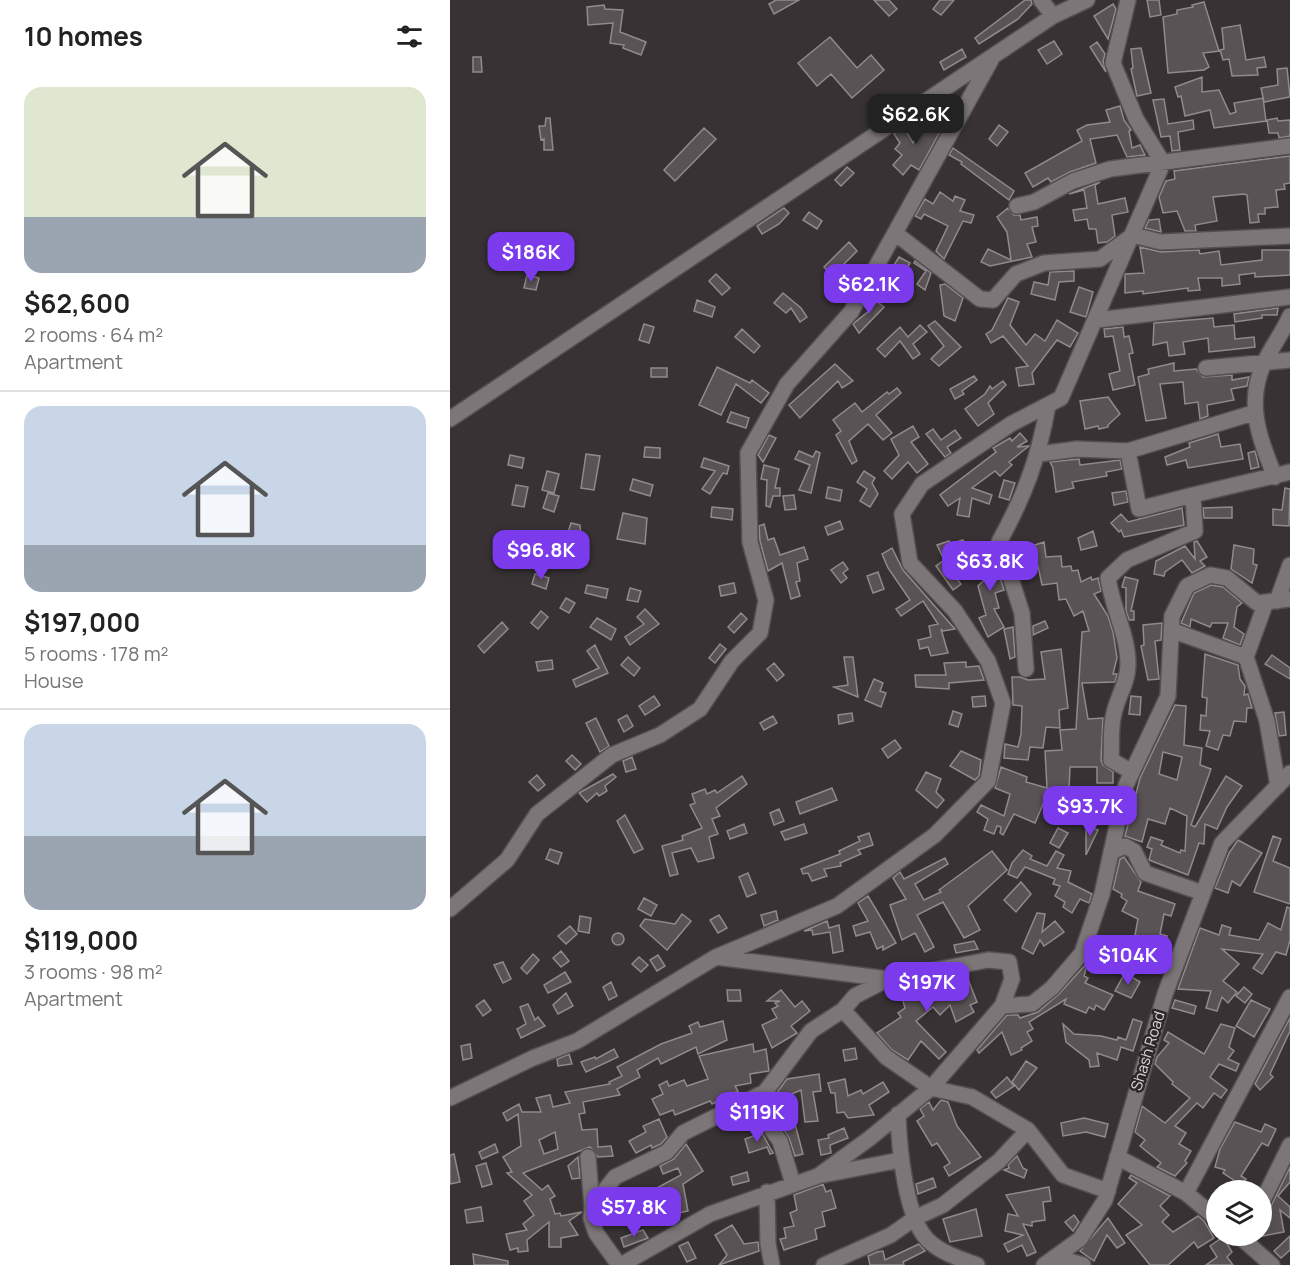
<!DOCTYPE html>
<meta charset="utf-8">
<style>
body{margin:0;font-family:Manrope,sans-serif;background:#f6f6f6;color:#222;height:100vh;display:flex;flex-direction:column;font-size:22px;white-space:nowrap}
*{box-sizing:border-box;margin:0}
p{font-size:20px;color:#767676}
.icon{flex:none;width:33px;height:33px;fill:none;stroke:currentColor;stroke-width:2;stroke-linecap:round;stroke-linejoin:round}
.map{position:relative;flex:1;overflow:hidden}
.panel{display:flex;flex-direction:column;background:#fff;width:450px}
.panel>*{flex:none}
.buttons{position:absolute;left:756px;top:1180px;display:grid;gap:12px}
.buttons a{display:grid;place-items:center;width:66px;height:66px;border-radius:50%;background:#fff;box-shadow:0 6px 24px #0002;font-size:30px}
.price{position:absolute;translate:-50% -51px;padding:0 14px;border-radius:12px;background:#7c3aed;color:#fff;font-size:20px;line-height:39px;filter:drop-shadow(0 2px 3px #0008)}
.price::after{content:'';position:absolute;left:50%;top:36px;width:18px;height:14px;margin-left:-9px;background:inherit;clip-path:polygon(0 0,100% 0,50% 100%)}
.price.current{background:#222;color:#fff}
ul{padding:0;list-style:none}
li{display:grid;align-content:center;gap:12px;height:318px;padding:0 24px}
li+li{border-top:2px solid #e0e0e0}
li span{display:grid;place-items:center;height:186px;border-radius:18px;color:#555}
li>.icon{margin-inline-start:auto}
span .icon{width:108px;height:108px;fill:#fffc;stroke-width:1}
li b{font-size:26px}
h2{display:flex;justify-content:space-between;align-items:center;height:72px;padding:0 24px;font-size:26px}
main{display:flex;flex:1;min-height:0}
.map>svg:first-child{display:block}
</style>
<main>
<section class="panel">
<h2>10 homes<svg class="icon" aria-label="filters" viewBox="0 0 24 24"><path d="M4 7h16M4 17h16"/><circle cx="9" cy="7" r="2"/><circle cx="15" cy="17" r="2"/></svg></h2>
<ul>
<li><span style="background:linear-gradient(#dfe7d0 70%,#9aa5b1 0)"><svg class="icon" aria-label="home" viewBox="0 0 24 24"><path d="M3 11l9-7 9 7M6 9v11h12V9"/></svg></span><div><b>$62,600</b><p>2 rooms · 64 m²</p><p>Apartment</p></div></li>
<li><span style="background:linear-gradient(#c9d6e8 75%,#9aa5b1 0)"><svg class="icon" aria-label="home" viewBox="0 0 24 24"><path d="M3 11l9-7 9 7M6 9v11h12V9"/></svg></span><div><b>$197,000</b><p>5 rooms · 178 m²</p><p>House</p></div></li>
<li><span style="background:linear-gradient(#c9d6e8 60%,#9aa5b1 0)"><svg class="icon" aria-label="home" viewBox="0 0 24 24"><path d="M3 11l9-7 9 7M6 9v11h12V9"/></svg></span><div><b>$119,000</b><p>3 rooms · 98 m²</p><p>Apartment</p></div></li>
</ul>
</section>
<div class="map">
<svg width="840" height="1265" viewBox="0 0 840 1265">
<rect width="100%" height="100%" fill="#383234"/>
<path fill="#5a5356" stroke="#918a8d" stroke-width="1.5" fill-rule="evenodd" d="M326 0H349L324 14 319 4Z
M424 0H439L447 9 439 16Z
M490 0H504L491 15 483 9Z
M575 0H581L582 4 568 19 529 44 525 38Z
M697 0H709L711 15 700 17Z
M754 2 769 51 753 53 759 67 754 70 718 73 713 17 727 14V10L743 7 742 5Z
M663 4 666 9 658 39 644 16Z
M154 5 155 9 173 10 170 32 196 42 191 55 173 48 174 45 160 43 163 23 138 25 137 7Z
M790 25 796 60 814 57 816 67 807 68 808 75 782 76 779 59 773 60 770 50 774 49 772 28Z
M380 37 407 68 421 55 434 70 402 98 381 74 367 86 348 63Z
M604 41 612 54 597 64 588 50Z
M647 42 655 54 653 61 656 72 640 47Z
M691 48 701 93 687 96 681 69 683 68 681 49Z
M512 49 516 57 494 70 490 62Z
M23 57H31L32 72H23Z
M837 68 840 97 814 102 811 88 828 85 827 69Z
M752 77V92L769 90 780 114 786 112 784 103 813 98 816 121 764 128 760 110 735 116 731 96 728 97 725 87Z
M714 99 718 124 743 120 744 129 728 132 730 150 722 151 720 136 711 137 703 100Z
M670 106 674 120 681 130 679 131 682 148 690 145 695 155 677 157 667 135 640 139 646 163 620 172 601 182 598 178 583 187 575 173 632 141 627 130 637 125 660 122 656 110Z
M477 114 493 126 469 170 461 165 453 175 443 165 452 155 445 149 450 143 444 134 454 127 463 143Z
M96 118H100L103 150H94V139L91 140 89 126H95Z
M827 118 828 121 840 120V136L829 138 828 133H819L817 120Z
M549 125 558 132 547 146 539 139Z
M254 128 266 139 225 181 214 170Z
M503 148 564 191 559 200 511 164 512 162 499 155Z
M840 156V183L834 184 835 189 826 190 828 207 815 208V214H808L809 222 800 223 797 195 794 194 763 197 767 221 745 225 746 231H735L727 211 713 213 709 197 716 181 725 179 724 171Z
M397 167 404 173 391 186 385 180Z
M650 182 645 185 648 204 675 198 678 212 662 215 665 236 657 242 648 243 646 229H639L637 219 625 221 623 210 637 208 634 190 619 194Z
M490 192 503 201 505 196 515 200 510 211 524 215 521 223 513 221 494 259 486 251 498 226 474 214 471 219 465 216 475 199 483 204Z
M334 208 339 213 329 224 312 234 307 226Z
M558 208 564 215H570L571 220 587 217 588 226 582 227 586 242 577 244 582 257 540 266 531 262 538 249 561 260 557 232 547 217Z
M359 212 372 221 367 229 353 220Z
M709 219 711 232 695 228 699 220Z
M399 242 407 251 389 269 402 277 389 297 375 287 382 275 374 267Z
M690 247 711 252 749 250 750 254 769 251 771 265 812 260V250H840V275L805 277V273L789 275 790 284 772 286V278H748L750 290 738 291V288L693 294V291L675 293V274L694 273Z
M449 257 460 263 455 271 444 265Z
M465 261 481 273 475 290 467 284 476 271 464 263Z
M624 271V281L609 282 605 300 581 294 584 282 598 285 600 272Z
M266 274 280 288 272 295 259 281Z
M77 275 89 278 86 290 74 288Z
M495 284 513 298 505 321 494 316 490 285Z
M629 287 643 292 636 317 620 312Z
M333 293 351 308 357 317 350 322 341 308 336 313 324 303Z
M421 297 434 307 409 333 403 324 420 310 415 307Z
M558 298 569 302 560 325 576 345 585 334 595 341 607 320 628 333 620 347 607 340 582 373 584 384 569 386 566 368 578 366 553 336 541 343 536 334 542 330Z
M247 300 265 307 262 317 244 311Z
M828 308 827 315H812V318L785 322 784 314Z
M763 318 764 327 784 325 785 339 804 337 805 347 759 352 758 338 733 342 735 354 719 356 717 342 703 345 704 323Z
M485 321 511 347 489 366 481 359 494 346 478 326Z
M194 324 204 327 199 343 189 340Z
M470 325 477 332 463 344 470 354 463 359 450 341 435 357 427 349 450 327 458 337Z
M673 327 674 337 679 336 683 353 679 354 685 385 663 390 659 374 670 371 663 336 655 337 654 329Z
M292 329 310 346 304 353 285 337Z
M724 363V371L746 369 753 377 782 375V380L799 377 797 386 781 389 784 400 757 405 758 416 750 419 748 402 735 404 733 382 710 384 716 418 696 421 688 377 699 374 698 369Z
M385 364 403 381 392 388 388 381 350 418 339 405Z
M267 367 300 383 302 380 319 393 311 403 286 384 271 415 249 405Z
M201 368H217V377H201Z
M524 376 527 380 512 391 514 394 505 399 500 389Z
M553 381 556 385 538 403 544 414 528 426 515 409 535 394 540 386 542 389Z
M447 388 451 393 426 415 442 433 433 440 418 424 399 441 407 461 402 464 386 435 391 431 383 420 405 403 412 412 437 392 439 394Z
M658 397 670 414 658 425V427L649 429 648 426 635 429 630 401Z
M281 412 299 418 296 428 277 422Z
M463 426 469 437 461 442 478 464 467 473 458 462 442 479 434 471 449 455 441 439Z
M483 429 491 440 505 430 511 438 497 447 501 453 495 457 476 434Z
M570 433 577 441 567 447 579 446 559 462 562 465 550 476 545 471 522 488 542 495 539 504 522 498 519 517 507 515 510 498 498 506 490 495 546 452 543 448 560 438 562 441Z
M768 434 771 447 790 444 793 459 738 468 736 460 717 465 715 457 740 447 739 443Z
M319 435 326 438 313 462 308 455Z
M195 447 210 448V458L194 457Z
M349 451 363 457 366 451 370 453 361 493 349 490 360 465 345 459Z
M805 451 809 467 801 469 798 453Z
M136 454 150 456 144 490 131 488Z
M60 455 74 458 72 468 58 465Z
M254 458 279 466 277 474 273 473 260 494 252 489 265 471 251 467Z
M629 459 630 465 670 460 672 469 656 472 657 476 622 482 624 488 606 492 603 468 600 462Z
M314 465 329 469 325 488H330V496H323L320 507 316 506 317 480 311 479Z
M97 471 109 474 104 493 92 490Z
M414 471 425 478 422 483 428 494 420 507 410 501 417 489 407 482Z
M183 479 203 485 200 496 180 490Z
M554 480 565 483 559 500 549 497Z
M66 485 78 487 74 507 62 505Z
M378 487 392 490 390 501 376 498Z
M835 488 840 489 839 526 823 525V509L832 510Z
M676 491 678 502 664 505 662 493Z
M98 493 109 496 104 512 93 508Z
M344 495 346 509 335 510 333 496Z
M262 507 283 509 282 520 261 517Z
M782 507V518H754L753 508Z
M732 508 734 525 730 526 674 537 671 530 669 532 661 523 671 514 678 522Z
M173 513 197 518 195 544 167 539Z
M390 521 393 529 378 535 375 527Z
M121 523 130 525 132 550 127 568 118 566 123 549H117L116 539Z
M314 524 318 540 324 538 330 555 354 547 358 559 347 563 350 581 346 582 350 596 341 599 332 563 318 571 310 541 309 526Z
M643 531 647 546 631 550 628 538Z
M513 540 523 561 503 574 511 584 503 590 486 566 494 560 487 545 499 541 500 544Z
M747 541 757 557 750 561 755 566 742 573 732 560 715 572 714 576 704 574 706 561 735 546 745 559 744 542Z
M594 542 596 557 611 556 612 567 621 566 622 571 628 570 631 582 641 577 642 580 648 578 651 591 644 594 658 616 663 632 667 658 663 674H667L665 682 632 683 638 719 653 718 651 760 653 765 663 772V783H647V767H620L619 789 638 794 636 802 629 800 626 815 594 802 585 823 564 814 553 835 550 833 551 827 547 826 544 834 534 830 538 819 527 812 531 805 554 816 560 794 545 788 551 767 577 777 576 782 597 788 595 751 612 750 610 730 626 729 632 632 639 631 633 611 624 616 616 599 609 600 607 583 592 585 588 566 570 569 566 551Z
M784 545 804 549 803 564 807 565 802 583 781 569Z
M442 548 453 570 505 629 493 631 491 629 498 653 481 656 478 647 470 649 468 640 481 637 479 626 488 624 473 601 451 616 446 609 460 600 438 568 432 554Z
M541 549 554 590 545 593 549 608 544 609 554 627 538 637 529 618 536 615 528 586 533 581 530 565 524 556Z
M393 562 398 569 393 573 397 578 391 583 381 570Z
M428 572 434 589 423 593 417 576Z
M85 574 99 578 96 589 82 584Z
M675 577 688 580 681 611H684V620H679L676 611V588L672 587Z
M284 583 286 593 271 596 269 586Z
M137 585 158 589 156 598 135 593Z
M761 585 773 587 792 603 787 607 784 627 794 634 790 645 773 638 778 623H762L760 627 741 619 740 627 731 623 744 593Z
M180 588 191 591 188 602 177 600Z
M116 598 125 603 119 613 110 608Z
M195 609 209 624 180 645 175 637 194 624 187 617Z
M91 611 98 617 88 629 81 623Z
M291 613 297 619 284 633 278 627Z
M147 618 166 629 161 640 140 627Z
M595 621 598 628 583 635V626Z
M52 622 58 629 34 653 28 646Z
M712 623 711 640 705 641 709 679 698 680 691 646 694 645 693 625Z
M563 627 565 657 560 659 554 629Z
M270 644 276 649 265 663 259 658Z
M145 645 158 673 126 687 123 680 149 668 137 651Z
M611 649 618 708 609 710 610 728 596 727 593 748 580 747 578 760 554 758 555 744 568 747 571 734 572 706 563 705 562 677H570L578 680 595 679 591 652Z
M755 654 788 665 790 679 795 686 794 695 798 694 802 708H797L796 722 784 721 780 736 773 735 768 750 756 746 760 731 750 730 751 715 756 716 757 698 752 697Z
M822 655 840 668V679L815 664Z
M178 657 190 668 184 676 171 665Z
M394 657H403L408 697 384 687 398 685Z
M102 660 103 669 88 671 86 662Z
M516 662V667L529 666 534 680 499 683V689L466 687 465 675H496L494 663Z
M324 663 334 675 327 681 317 669Z
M424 679 433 683 430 691 436 693 431 707 415 700Z
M204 696 210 705 195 715 189 706Z
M535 696 536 706 523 707 522 697Z
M681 696 691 697 690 715 679 714Z
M725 705 736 706 734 745 752 748 750 765 761 769 741 825 745 827 776 776 792 786 777 807 767 829 755 824 754 844 749 843 738 875 699 860 702 849 697 847 701 837 713 841 711 845 730 853 731 850 735 851 737 816 720 808 715 824 698 819 692 842 675 836 690 778ZM713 752 732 757 727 780 709 774Z
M503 711 512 714 508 727 499 724Z
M834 712 836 735 829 736 825 713Z
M402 713 403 721 389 724 388 715Z
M177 715 183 726 174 732 168 720Z
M323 716 327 723 314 730 310 723Z
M146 718 159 746 150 752 136 723Z
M445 740 451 748 438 758 432 749Z
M511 751 531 760 529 776 525 780 500 766Z
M122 755 131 764 125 770 116 761Z
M182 757 186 769 176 772 173 761Z
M476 772 491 779 486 792 494 800 487 808 466 790Z
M163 774 166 777 155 786 157 791 149 796 147 793 137 802 129 793Z
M87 775 95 785 88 791 79 782Z
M292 776 297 784 266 808 270 816 262 819 268 834 259 837 264 858 248 862 241 848 222 853 228 874 220 876 212 846 233 840 232 836 252 828 240 805 245 803 242 794 255 789 257 794 265 790 267 793Z
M382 788 387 800 350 814 346 802Z
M329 809 334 821 324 825 320 813Z
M175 815 193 849 184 853 167 821Z
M294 824 297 833 280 839 277 831Z
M354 824 357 833 335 840 331 832Z
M637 826 648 830 636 855V830Z
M608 828 618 833 609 848 600 843Z
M419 833 423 845 408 850 411 854 390 863 391 866 374 869 377 876 362 881 358 873 353 874 351 869 390 854 389 851 410 841 408 837Z
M823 836 831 839 823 861 840 868V904L804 892Z
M788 840 812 853 790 886 782 881 778 893 765 888 779 853Z
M100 849 112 853 108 864 96 859Z
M573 850 582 856 580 859 597 866 606 851 614 855 607 868 621 871 618 882 642 894 639 903 630 899 622 913 613 907 615 902 605 896 610 886 603 884 605 879 575 867 567 878 558 874 562 863Z
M542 851 557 870 518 906 530 930 514 938 493 902 467 915 484 947 475 952 465 933 452 940 440 905 456 899 443 878 450 872 454 879 495 858 498 864 465 884 474 900 491 892 489 890Z
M674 857 691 882 688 891 725 904 721 916 714 914 710 934 717 936 710 957 685 951 690 936 685 935 688 919 672 911 677 901 671 897 672 894 663 889 670 859Z
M298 873 306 893 297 897 289 877Z
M571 882 581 894 566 912 554 900Z
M418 896 446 943 433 950V946L427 949 420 932 406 936 403 926 418 921 408 903Z
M194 898 207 905 201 916 188 909Z
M837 907 840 908V940L836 955 826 952 812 974 803 968 813 954 772 949 789 964 773 981 787 992 778 1003 772 997 767 1011 756 1008 761 991 728 989 750 928 769 935 772 925 781 928 779 935 809 940 818 923 831 930Z
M326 911 328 920 314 926 311 915Z
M587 913 595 914 592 932 605 921 614 932 594 946 590 940 583 954 572 948Z
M232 914 241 921 217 950 190 926 195 919 225 924Z
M269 915 277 928 268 933 260 920Z
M130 916 141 918 139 933 128 931Z
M377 921 379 928 389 925 393 951 383 953 380 932 363 935 362 930 354 931Z
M120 926 127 934 116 944 108 936Z
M162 939a6 6 0 1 1 12 0a6 6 0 1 1-12 0Z
M648 937 663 942 656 960 642 955Z
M524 941 528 949 506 953 504 945Z
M111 951 119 961 111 967 103 958Z
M83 954 89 960 77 974 71 968Z
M208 955 215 966 207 971 200 960Z
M189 957 198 965 191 972 182 964Z
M53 962 61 979 53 983 44 965Z
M638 962 634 976 638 978 635 983 663 995 654 1010 646 1005 644 1010 639 1007 636 1013 614 1004 616 999 579 1022 583 1029 577 1032 582 1041 571 1048 572 1050 561 1055 552 1032 529 1053 527 1050 557 1015H568L570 1018 588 1012 609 994Z
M115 972 121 982 98 993 94 985Z
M675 973 690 982 681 998 665 991Z
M516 974 527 1002 520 1005 524 1012 506 1022 500 1005 490 1015 483 1007 466 1021 496 1052 489 1059 471 1041 458 1060 442 1050 427 1033 451 1017 448 1013 455 1008 449 987 474 982 480 990 492 979Z
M161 982 167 996 159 1000 153 987Z
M794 987 802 994 795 1003 786 996Z
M277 990H290L291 1001H278Z
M331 990 345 1007 352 1001 360 1011 341 1026 347 1033 322 1048 312 1025 327 1018 322 1009 328 1006 325 1003 330 1001H317Z
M116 993 123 1006 108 1014 103 1005Z
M34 1000 41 1010 33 1016 26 1006Z
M725 1000 746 1006 744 1014 722 1008Z
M801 1000 820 1009 804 1037 786 1026Z
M78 1004 85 1020 88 1017 95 1026 71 1038 67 1029 76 1024 70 1007Z
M840 1018V1031L820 1074 823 1077 810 1090 805 1084Z
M683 1019 692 1022 683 1051 671 1047 667 1060 647 1053 649 1066 640 1067 639 1060 616 1042 613 1024 624 1034 651 1036 667 1040 668 1037 676 1040Z
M273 1021 277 1040 248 1054 246 1047 211 1064 208 1058 187 1070 190 1077 167 1089 170 1095 133 1102 135 1113 129 1114 132 1130 147 1129 148 1147 161 1146 163 1156 148 1157 140 1147 73 1173 92 1190 98 1185 105 1196 100 1199 105 1214 110 1213 111 1216 132 1212 119 1221 128 1235 111 1238V1247H99V1222L77 1240 78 1251 68 1252V1248L60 1250 56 1234 77 1230 73 1224 84 1215 74 1201 82 1195 57 1173 62 1172 53 1157 71 1146 68 1114 57 1121 53 1113 69 1104 72 1112H91L86 1098 100 1095 103 1107 120 1103 115 1092 160 1084 159 1082 172 1076 167 1067 211 1044 242 1033 239 1026 248 1022 250 1027ZM105 1132 108 1149 94 1154 89 1140Z
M771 1024 785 1028 779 1047 784 1051 778 1059 789 1064 786 1071 769 1064 760 1077 777 1090 771 1098 764 1093 753 1108 747 1103 725 1126 736 1133 729 1144 741 1151 735 1161 737 1163 725 1176 707 1167 711 1163 690 1146 695 1140 685 1132 692 1106 715 1123 740 1098 722 1084 723 1082 705 1064 707 1057 719 1043 714 1040 718 1032 754 1054Z
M20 1044 22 1058 13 1060 11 1046Z
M303 1044 304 1052 316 1049 319 1071 300 1074 301 1083 285 1086 288 1091 262 1104 260 1101 225 1115 223 1110 210 1115 202 1099 213 1094 209 1085 217 1081 219 1086 234 1080 237 1086 258 1079 249 1056Z
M405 1048 407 1059 395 1061 393 1050Z
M164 1049 168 1057 136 1072 131 1062 145 1057 146 1059Z
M119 1054 122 1064 108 1066 107 1059Z
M576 1061 587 1068 569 1090 562 1082Z
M369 1074 371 1091 363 1092 368 1121 355 1122 351 1090 332 1098 336 1114 327 1116 322 1099 337 1079Z
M557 1077 564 1086 546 1098 541 1092Z
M395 1079 398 1096 411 1090 413 1094 433 1082 439 1092 419 1105 424 1115 398 1118 394 1112 387 1113 385 1093H381L378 1083Z
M491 1100 498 1102 507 1126 531 1157 499 1176 494 1167 500 1163 487 1143 482 1146 467 1121 474 1116 470 1109 479 1102 483 1110Z
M634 1118 658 1124 655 1137 636 1132 613 1136 611 1123Z
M209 1119 217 1137 211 1144 202 1148 201 1145 186 1153 179 1141 196 1132 193 1126Z
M785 1122 811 1132 815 1124 826 1129 818 1146 812 1143 791 1176 796 1179 789 1191H778L785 1181 773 1173 775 1170 765 1167 770 1149Z
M338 1124H345L353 1154 345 1156 339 1138 331 1126Z
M394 1128 398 1138 380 1145 381 1153 371 1155 368 1140 379 1138 378 1135Z
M312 1133 323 1153 320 1154 317 1147 299 1153 295 1139Z
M45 1144 48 1152 32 1159 29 1152Z
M236 1144 253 1171 233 1184 238 1211 228 1213 229 1220 198 1223 197 1199 210 1196 205 1189 231 1175 228 1168 213 1174 210 1166 224 1159Z
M4 1154 10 1182 0 1184V1155Z
M567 1156 573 1168 577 1170 574 1178 554 1170 559 1168 558 1165Z
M128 1157 130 1178 122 1179 118 1166Z
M36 1163 42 1184 32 1187 26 1166Z
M840 1167V1182L828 1196 840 1207V1218L830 1210 834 1232 812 1236V1212L821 1206Z
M297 1172 299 1181 283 1185 281 1177Z
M681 1175 720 1196 710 1206 719 1215 712 1222 723 1232 748 1216 754 1221 764 1238 748 1248 744 1242 718 1265H700L676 1235 692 1225 668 1204 687 1183 679 1178Z
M483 1178 486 1187 468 1194 466 1184Z
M373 1184 376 1192 381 1190 386 1208 372 1212 375 1226 365 1229 367 1239 334 1250 330 1239 336 1238 334 1228 344 1226 340 1213 347 1210 344 1195Z
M599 1187 601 1201 593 1202 595 1220 582 1222V1226L573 1224 586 1252 577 1256 572 1245 558 1252 554 1244 573 1235 555 1231 558 1214 568 1216 556 1195Z
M178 1204 184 1213 172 1220 167 1211Z
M31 1207 33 1221 17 1223 15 1210Z
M526 1209 532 1236 500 1242 493 1219Z
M624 1215 629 1222 623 1231 615 1222Z
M658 1218 675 1243 667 1248 657 1235 644 1261 630 1251Z
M282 1225 294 1244 308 1242 309 1251 269 1265 277 1255 265 1235Z
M193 1230 198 1238 174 1247 171 1238Z
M840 1236V1250L831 1258 824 1251Z
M773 1237 782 1252 777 1257 783 1265H756L767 1257 760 1246Z
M238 1242 246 1258 237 1262 229 1246Z
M469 1244 475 1251 453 1262 454 1265H420L418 1256 427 1252 433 1251 435 1260Z
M23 1254 58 1261V1265H24Z"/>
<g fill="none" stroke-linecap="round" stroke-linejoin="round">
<defs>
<path id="minor" d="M591 0 603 16
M567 206 584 202 623 181 660 169 840 146
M445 233 530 299 543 300 566 274 594 263 650 259 683 235 711 242 840 236
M647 320 840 297
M756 368 840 360
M0 419 603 16 637 0
M678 451 803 413
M589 454 627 449 678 451 689 509 743 495
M825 477C809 437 795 402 815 361 823 345 833 332 840 316
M827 601 840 565
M816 602 796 657 817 721 828 786
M721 630 796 657
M576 669 572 613 549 542C575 495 589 457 598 405
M682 772 661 760C662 745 660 728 664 713 668 695 678 683 678 664 678 635 662 607 658 578L677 560 745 531 743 495 840 472
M661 852 675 846 684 851 695 873 753 893
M0 909 57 860 87 814 162 755 210 735 250 709 282 661 310 633 316 600 300 542 298 453 337 384 401 312 541 60
M552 1006 582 1004 602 988 632 953 652 894 676 785 718 696 722 616 737 586 760 575 777 578 807 603 840 599
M393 1010 436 1057 481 1088 522 1097 578 1130 613 1175 658 1191
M0 1098 83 1058 127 1041 266 957 387 906 485 835 538 781 553 703 538 661 505 611 460 563 452 514 472 484 561 424 611 398 713 163 686 119 663 63 678 0
M300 1100 330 1141 343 1184
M448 1114C449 1145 455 1223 481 1243 494 1254 511 1259 527 1265
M138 1157 142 1207 141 1218 146 1233 169 1265
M667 1157 736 1193 766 1218
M373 1175 450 1160
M317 1192 318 1244 322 1265
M736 1193 840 997
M812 1202 840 1145
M142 1207 165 1177 217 1152 233 1133 315 1092 361 1031 393 1010 405 996 438 979
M789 1236 822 1265
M606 1257 633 1265
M171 1265 260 1214 368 1176 420 1138 481 1088 552 1006 562 979 559 962 538 960 438 979 266 957
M374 1265 441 1235 465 1218 493 1205 549 1161 578 1130
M594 1265 630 1239 655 1200 715 994 772 843 840 773"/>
</defs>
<use href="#minor" stroke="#545052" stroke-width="18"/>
<use href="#minor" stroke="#7d7678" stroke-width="15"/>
</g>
<g text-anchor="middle" stroke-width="5" stroke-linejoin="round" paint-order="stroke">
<g font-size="15" fill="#dedadc" stroke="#2e282a">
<text transform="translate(698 1051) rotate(-73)" y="5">Shash Road</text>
</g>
</g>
</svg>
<div class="buttons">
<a><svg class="icon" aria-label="layers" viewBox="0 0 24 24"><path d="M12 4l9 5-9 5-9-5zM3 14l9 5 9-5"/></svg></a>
</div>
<b class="price current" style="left:466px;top:145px">$62.6K</b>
<b class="price" style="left:81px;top:283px">$186K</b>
<b class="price" style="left:419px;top:315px">$62.1K</b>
<b class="price" style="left:91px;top:581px">$96.8K</b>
<b class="price" style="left:540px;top:592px">$63.8K</b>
<b class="price" style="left:640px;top:837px">$93.7K</b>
<b class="price" style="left:678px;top:986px">$104K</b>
<b class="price" style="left:477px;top:1013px">$197K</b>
<b class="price" style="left:307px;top:1143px">$119K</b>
<b class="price" style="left:184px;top:1238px">$57.8K</b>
</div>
</main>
